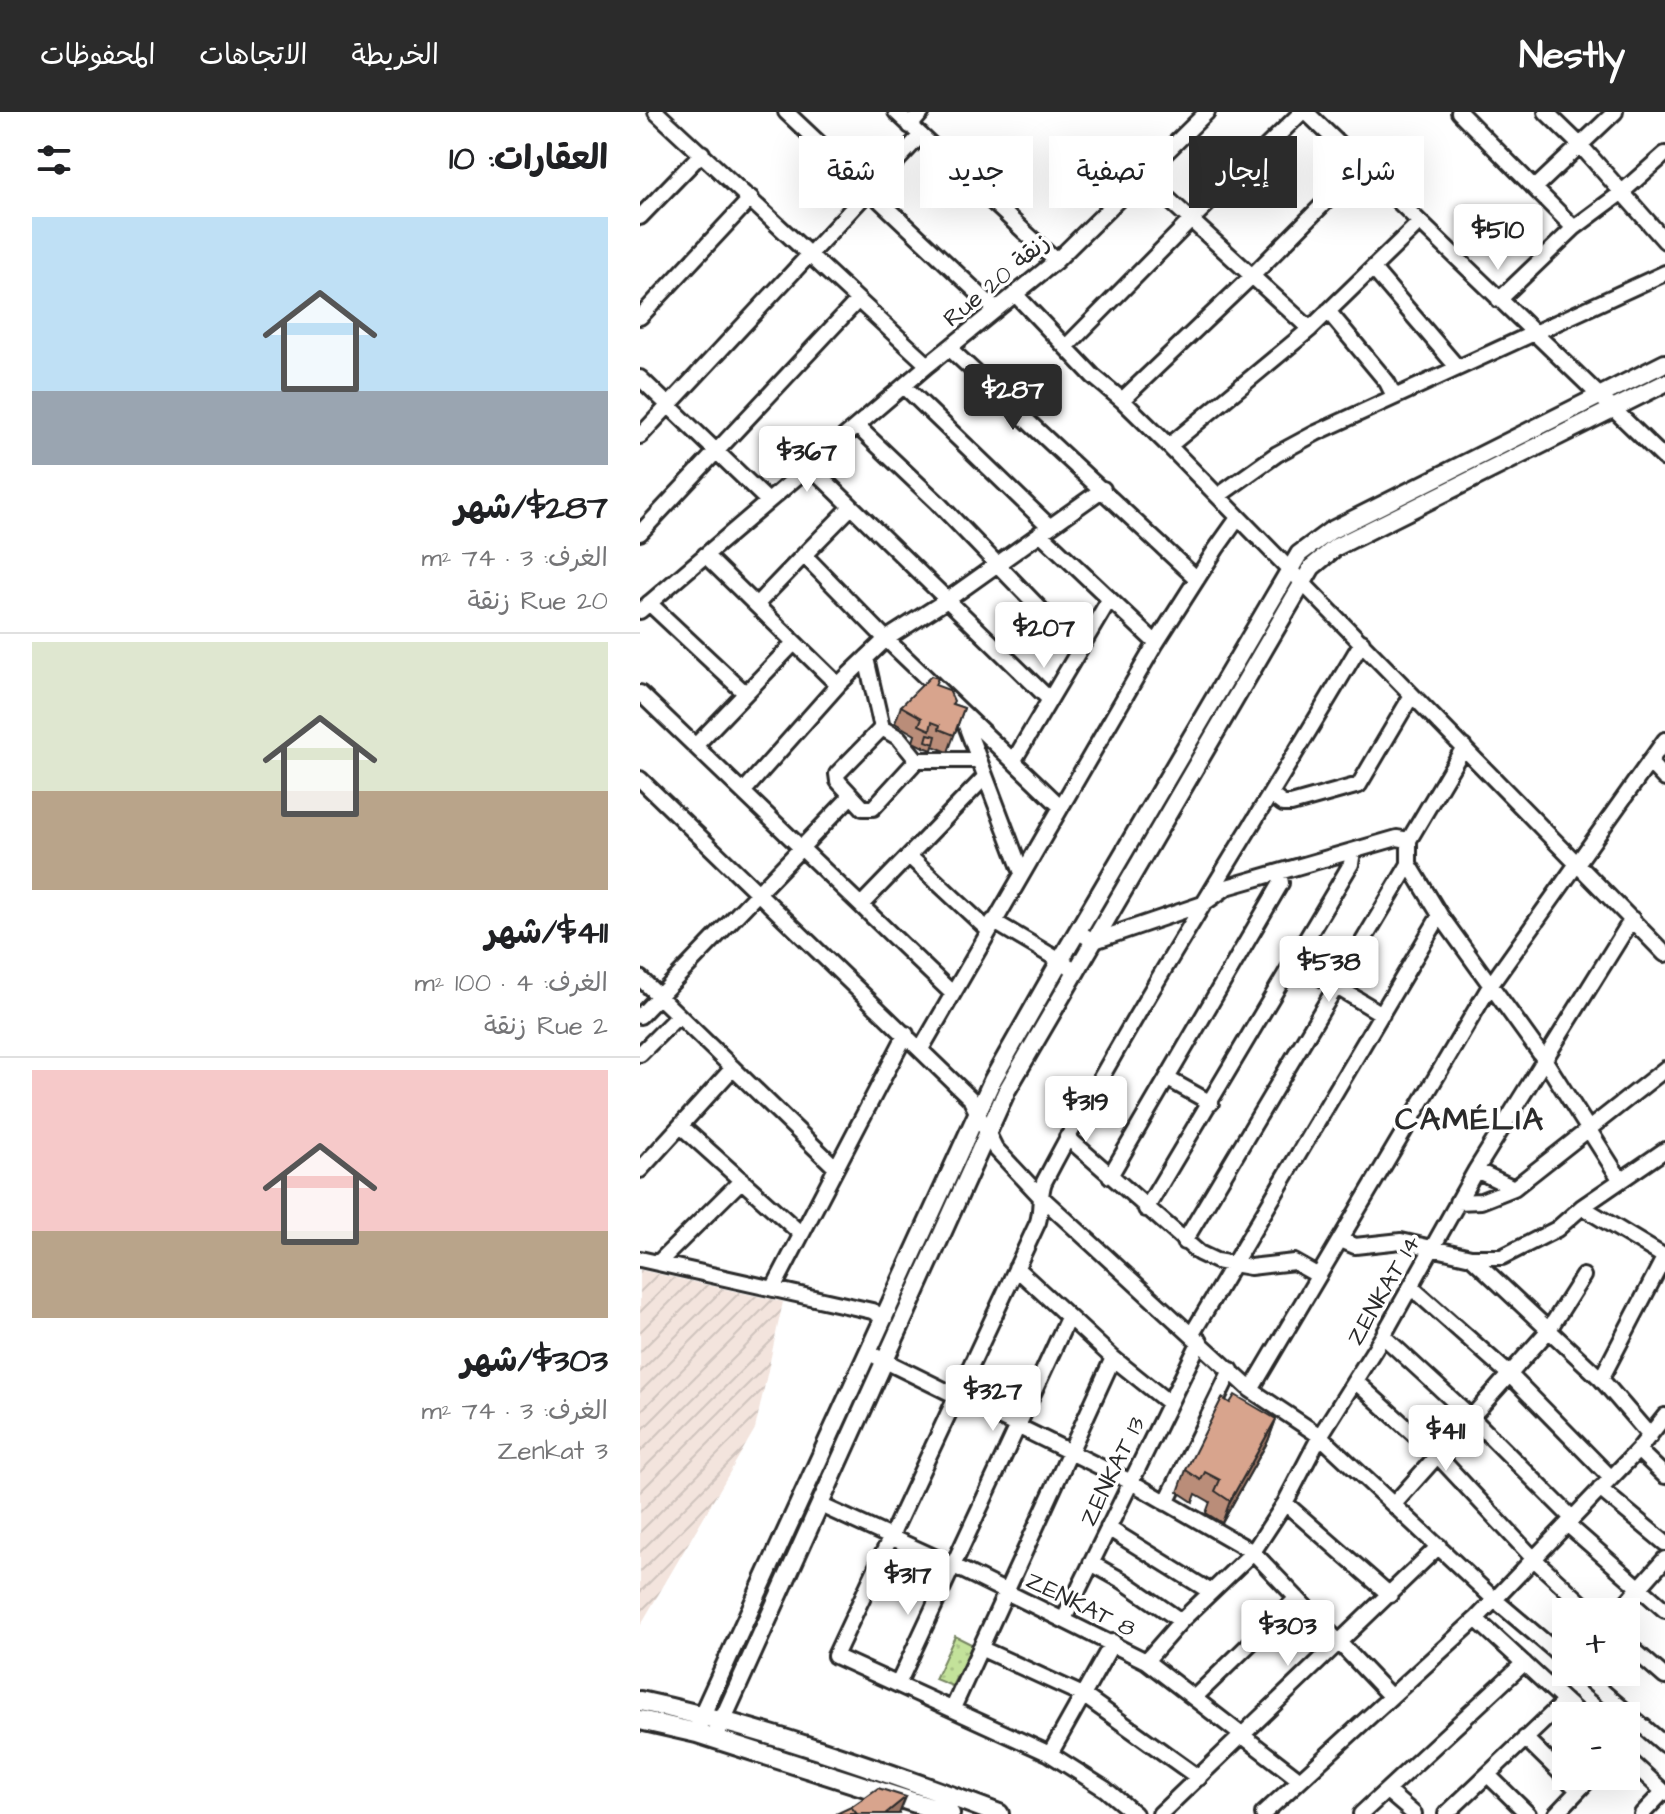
<!DOCTYPE html>
<html lang="ar">
<meta charset="utf-8">
<style>
body{margin:0;font-family:"Architects Daughter","Playpen Sans Arabic",sans-serif;background:#f6f6f6;color:#202124;direction:rtl;height:100vh;display:flex;flex-direction:column;font-size:30px;white-space:nowrap}
*{box-sizing:border-box;margin:0}
p{font-size:26px;color:#757577}
.icon{flex:none;width:44px;height:44px;fill:none;stroke:currentColor;stroke-width:2;stroke-linecap:round;stroke-linejoin:round}
.map{position:relative;flex:1;overflow:hidden;direction:ltr}
.panel{display:flex;flex-direction:column;background:#fff;width:640px}
.panel>*{flex:none}
.banner{position:absolute;left:24px;top:24px;width:760px;height:72px;direction:rtl;display:flex;gap:16px}
.tools{position:absolute;left:912px;top:1486px;display:grid;gap:16px}
.tools a{display:grid;place-items:center;width:88px;height:88px;border-radius:0px;background:#fff;box-shadow:0 8px 32px #0002;font-size:40px}
.price{position:absolute;translate:-50% -68px;padding:0 18px;border-radius:8px;background:#fff;color:#222;font-size:26px;line-height:52px;filter:drop-shadow(0 2px 4px #0008)}
.price::after{content:'';position:absolute;left:50%;top:48px;width:24px;height:18px;margin-left:-12px;background:inherit;clip-path:polygon(0 0,100% 0,50% 100%)}
.price.selected{background:#2b2b2b;color:#fff}
ul{padding:0;list-style:none}
li{display:grid;align-content:center;gap:16px;height:424px;padding:0 32px}
li+li{border-top:2px solid #e0e0e0}
li span{display:grid;place-items:center;height:248px;border-radius:0px;color:#555}
li>.icon{margin-inline-start:auto}
span .icon{width:144px;height:144px;fill:#fffc;stroke-width:1}
li b{font-size:34px}
h2{display:flex;justify-content:space-between;align-items:center;height:96px;padding:0 32px;font-size:34px}
.pill{padding:0 28px;border-radius:0px;background:#fff;box-shadow:0 8px 32px #0002;font-size:28px;line-height:72px}
.pill.selected{background:#2b2b2b;color:#fff}
header{display:flex;align-items:center;gap:48px;box-sizing:border-box;height:112px;padding:0 40px;background:#2b2b2b;color:#fff}
header strong{font-size:38px}
nav{display:flex;gap:44px;margin-inline-start:auto;font-size:28px}
main{display:flex;flex:1;min-height:0}
.map>svg:first-child{display:block}
</style>
<header>
<strong>Nestly</strong>
<nav><a>الخريطة</a><a>الاتجاهات</a><a>المحفوظات</a></nav>
</header>
<main>
<div class="map">
<svg width="1025" height="1702" viewBox="0 0 1025 1702">
<defs>
<pattern id="industrial-furrows" width="10" height="10" patternUnits="userSpaceOnUse" patternTransform="scale(2)"><rect width="10" height="10" fill="#f3e4dd"/><path d="M-1 1l2-2M0 10L10 0M9 11l2-2" fill="none" stroke="#d0c4be"/></pattern>
<pattern id="park-dots" width="8" height="8" patternUnits="userSpaceOnUse" patternTransform="scale(2)"><rect width="8" height="8" fill="#c3e29a"/><path d="M2 2h.1M6 6h.1" fill="none" stroke="#a8c285" stroke-width="1.8" stroke-linecap="round"/></pattern>
</defs>
<rect width="100%" height="100%" fill="#fff"/>
<filter id="ink" filterUnits="userSpaceOnUse"><feTurbulence type="fractalNoise" baseFrequency=".0125" numOctaves="2"/><feDisplacementMap in="SourceGraphic" scale="16" xChannelSelector="R" yChannelSelector="G"/><feConvolveMatrix kernelMatrix="1 2 1 2 8 2 1 2 1" color-interpolation-filters="sRGB"/></filter>
<g filter="url(#ink)">
<path fill="url(#industrial-furrows)" d="M0 1158 143 1190 115 1317 0 1514Z"/>
<path fill="url(#park-dots)" stroke="#778662" stroke-width="2" d="M315 1524 333 1533 312 1574 295 1567Z"/>
<g fill="none" stroke-linecap="round" stroke-linejoin="round">
<defs>
<path id="minor" d="M16 0 288 253
M146 0 356 198
M256 0 416 149
M666 0 1025 347
M819 0 934 116
M906 0 941 34 1025 129
M270 14 282 0
M503 64 670 217
M895 76 975 0
M0 105 62 41
M734 158 817 255
M376 183 453 264 482 288 529 334 1025 842
M859 188 934 116 981 81 1025 42
M688 199 747 270 754 284
M0 205 111 86
M426 235 551 108 662 0
M309 236 557 467
M0 266 128 389
M264 274 409 414
M482 288 612 164 721 54
M217 314 297 390 438 536
M0 324 281 23
M529 334 670 217 780 110
M170 354 409 587
M578 384 637 342 676 321 1025 161
M0 421 218 188
M400 421 516 531
M65 443 198 573
M164 443 211 395
M9 491 105 581
M116 493 164 443 246 527 421 695
M0 499 288 253 416 149 567 0
M226 546 242 616 259 626 277 648H338
M0 581 312 881
M321 600 382 761
M242 616 197 662 198 669 223 696H233L277 648
M55 634 154 531
M824 635 769 728V752L800 803 904 947 980 1067
M374 648 469 488
M1009 650 1025 667
M0 667 330 986 355 1036 399 1083 611 1278 680 1324 855 1488 926 1548
M103 680 198 573 246 527 307 488 463 377
M632 684 643 692H651L719 673 772 583
M269 744 348 818
M221 793 344 666
M353 809 437 859
M438 820 454 829 563 792 587 775 757 726 769 728
M655 850 742 902
M0 866 195 1055
M0 904 211 684
M281 937 516 531 576 437 598 406
M0 942 38 904
M528 967 571 991
M41 1014 160 1121
M427 1025 559 1141 576 1149 610 1155 654 1150 677 1163
M0 1058 93 956
M836 1058 874 1076
M470 1064 641 771 639 761
M817 1090 841 1089 874 1076 1025 957
M942 1095 1025 1145
M506 1097 711 752 713 739
M701 1128 715 1134 761 1129 831 1145H862L917 1117 942 1095 1025 1038
M544 1130 769 752
M831 1145 961 1267 1010 1324
M0 1147 232 1199 245 1206
M18 1151 102 1068
M376 1156 473 1246 529 1291
M771 1175 870 1263 971 1366
M133 1177 266 922
M552 1222 800 803
M743 1224 831 1305 932 1406
M229 1241 491 1370 613 1440 751 1585
M961 1267 1025 1144
M715 1269 797 1343 894 1447 951 1500
M611 1278 850 874 1025 628
M998 1338 1025 1364
M960 1377 1025 1431
M526 1391 591 1258
M645 1391 750 1483
M754 1392 908 1219 943 1164
M180 1393 314 1454 506 1549 660 1668
M927 1412 1025 1498
M468 1416 571 1480
M451 1451 483 1469 541 1509
M978 1500 1025 1447
M424 1507 560 1229
M836 1507 941 1604
M986 1531 1025 1565
M340 1536 443 1583 559 1666
M506 1549 541 1509 613 1440 645 1391 680 1324 743 1224 836 1058 992 807
M940 1560 1025 1633
M258 1572 428 1206
M554 1586 657 1486
M313 1596 473 1246
M885 1626 938 1678
M410 1642 473 1530
M986 1645 1025 1681
M848 1663 888 1702
M747 1679 774 1702
M495 1702 465 1677 410 1642 195 1544 398 1110C402 1096 399 1084 404 1070 501 885 616 710 722 530
M520 1702 799 1434
M623 1702 836 1507 998 1338 1025 1304
M721 1702 884 1551
M806 1702 925 1589
M916 1702 952 1664
M1002 1702 1023 1680"/>
<path id="tertiary" d="M58 1616 62 1603 352 969 420 849 659 442 690 419 1025 251
M78 1618 367 978 672 455 696 435 1025 271"/>
<path id="secondary" d="M0 1589C122 1615 242 1658 359 1702
M0 1608 57 1621 310 1702"/>
</defs>
<use href="#minor" stroke="#2b2b2b" stroke-width="20"/>
<use href="#tertiary" stroke="#2b2b2b" stroke-width="22"/>
<use href="#secondary" stroke="#2b2b2b" stroke-width="24"/>
<use href="#minor" stroke="#fff" stroke-width="14"/>
<use href="#tertiary" stroke="#fff" stroke-width="16"/>
<use href="#secondary" stroke="#fff" stroke-width="18"/>
</g>
<path fill="#ba8d79" stroke="#2b2b2b" stroke-width="2" d="M295 573 312 592 324 596 308 640 293 634 292 638 284 635V633L283 635 273 630 275 623 255 611 261 594Z
M590 1291 636 1307 628 1329 582 1411 566 1401 570 1390 556 1382 553 1390 538 1380 546 1358Z"/>
<path fill="#977363" stroke="#2b2b2b" stroke-width="2" d="M636 1307 628 1329 582 1411 590 1389Z
M266 1685 259 1702H245Z"/>
<path fill="#d8a48d" stroke="#2b2b2b" stroke-width="2" d="M291 564 298 566 295 573 309 578 314 589 312 592 324 596 314 623 299 617 300 613 292 610 290 618 279 613 282 606 261 594Z
M288 622 296 624 294 632 286 629Z
M595 1283 636 1307 590 1389 575 1379 580 1368 565 1360 561 1368 546 1358 582 1286 590 1291Z
M238 1676 266 1685 245 1702H217L211 1695Z
M211 1695 217 1702H196Z"/>
</g>
<g text-anchor="middle" stroke-width="7" stroke-linejoin="round" paint-order="stroke">
<g font-size="24" fill="#2b2b2b" stroke="#fff">
<text transform="translate(356 168) rotate(-40)" y="8">Rue 20 زنقة</text>
<text transform="translate(743 1178) rotate(-60)" y="8">ZENKAT 14</text>
<text transform="translate(472 1359) rotate(-64)" y="8">ZENKAT 13</text>
<text transform="translate(441 1492) rotate(26)" y="8">ZENKAT 8</text>
</g>
<g font-size="32" font-weight="bold" letter-spacing="2" fill="#2b2b2b" stroke="#fff">
<text x="830" y="1017">CAMÉLIA</text>
</g>
</g>
</svg>
<div class="tools">
<a>+</a>
<a>−</a>
</div>
<b class="price" style="left:858px;top:160px">$510</b>
<b class="price selected" style="left:373px;top:320px">$287</b>
<b class="price" style="left:167px;top:382px">$367</b>
<b class="price" style="left:404px;top:558px">$207</b>
<b class="price" style="left:689px;top:892px">$538</b>
<b class="price" style="left:446px;top:1032px">$319</b>
<b class="price" style="left:353px;top:1321px">$327</b>
<b class="price" style="left:806px;top:1361px">$411</b>
<b class="price" style="left:268px;top:1505px">$317</b>
<b class="price" style="left:648px;top:1556px">$303</b>
<div class="banner">
<a class="pill">شراء</a>
<a class="pill selected">إيجار</a>
<a class="pill">تصفية</a>
<a class="pill">جديد</a>
<a class="pill">شقة</a>
</div>
</div>
<section class="panel">
<h2>العقارات: 10<svg class="icon" aria-label="filters" viewBox="0 0 24 24"><path d="M4 7h16M4 17h16"/><circle cx="9" cy="7" r="2"/><circle cx="15" cy="17" r="2"/></svg></h2>
<ul>
<li><span style="background:linear-gradient(#bfe0f5 70%,#9aa5b1 0)"><svg class="icon" aria-label="home" viewBox="0 0 24 24"><path d="M3 11l9-7 9 7M6 9v11h12V9"/></svg></span><div><b>$287/شهر</b><p>الغرف: 3 · 74 m²</p><p>Rue 20 زنقة</p></div></li>
<li><span style="background:linear-gradient(#dfe7d0 60%,#b9a48a 0)"><svg class="icon" aria-label="home" viewBox="0 0 24 24"><path d="M3 11l9-7 9 7M6 9v11h12V9"/></svg></span><div><b>$411/شهر</b><p>الغرف: 4 · 100 m²</p><p>Rue 2 زنقة</p></div></li>
<li><span style="background:linear-gradient(#f6c9c9 65%,#b9a48a 0)"><svg class="icon" aria-label="home" viewBox="0 0 24 24"><path d="M3 11l9-7 9 7M6 9v11h12V9"/></svg></span><div><b>$303/شهر</b><p>الغرف: 3 · 74 m²</p><p>Zenkat 3</p></div></li>
</ul>
</section>
</main>
